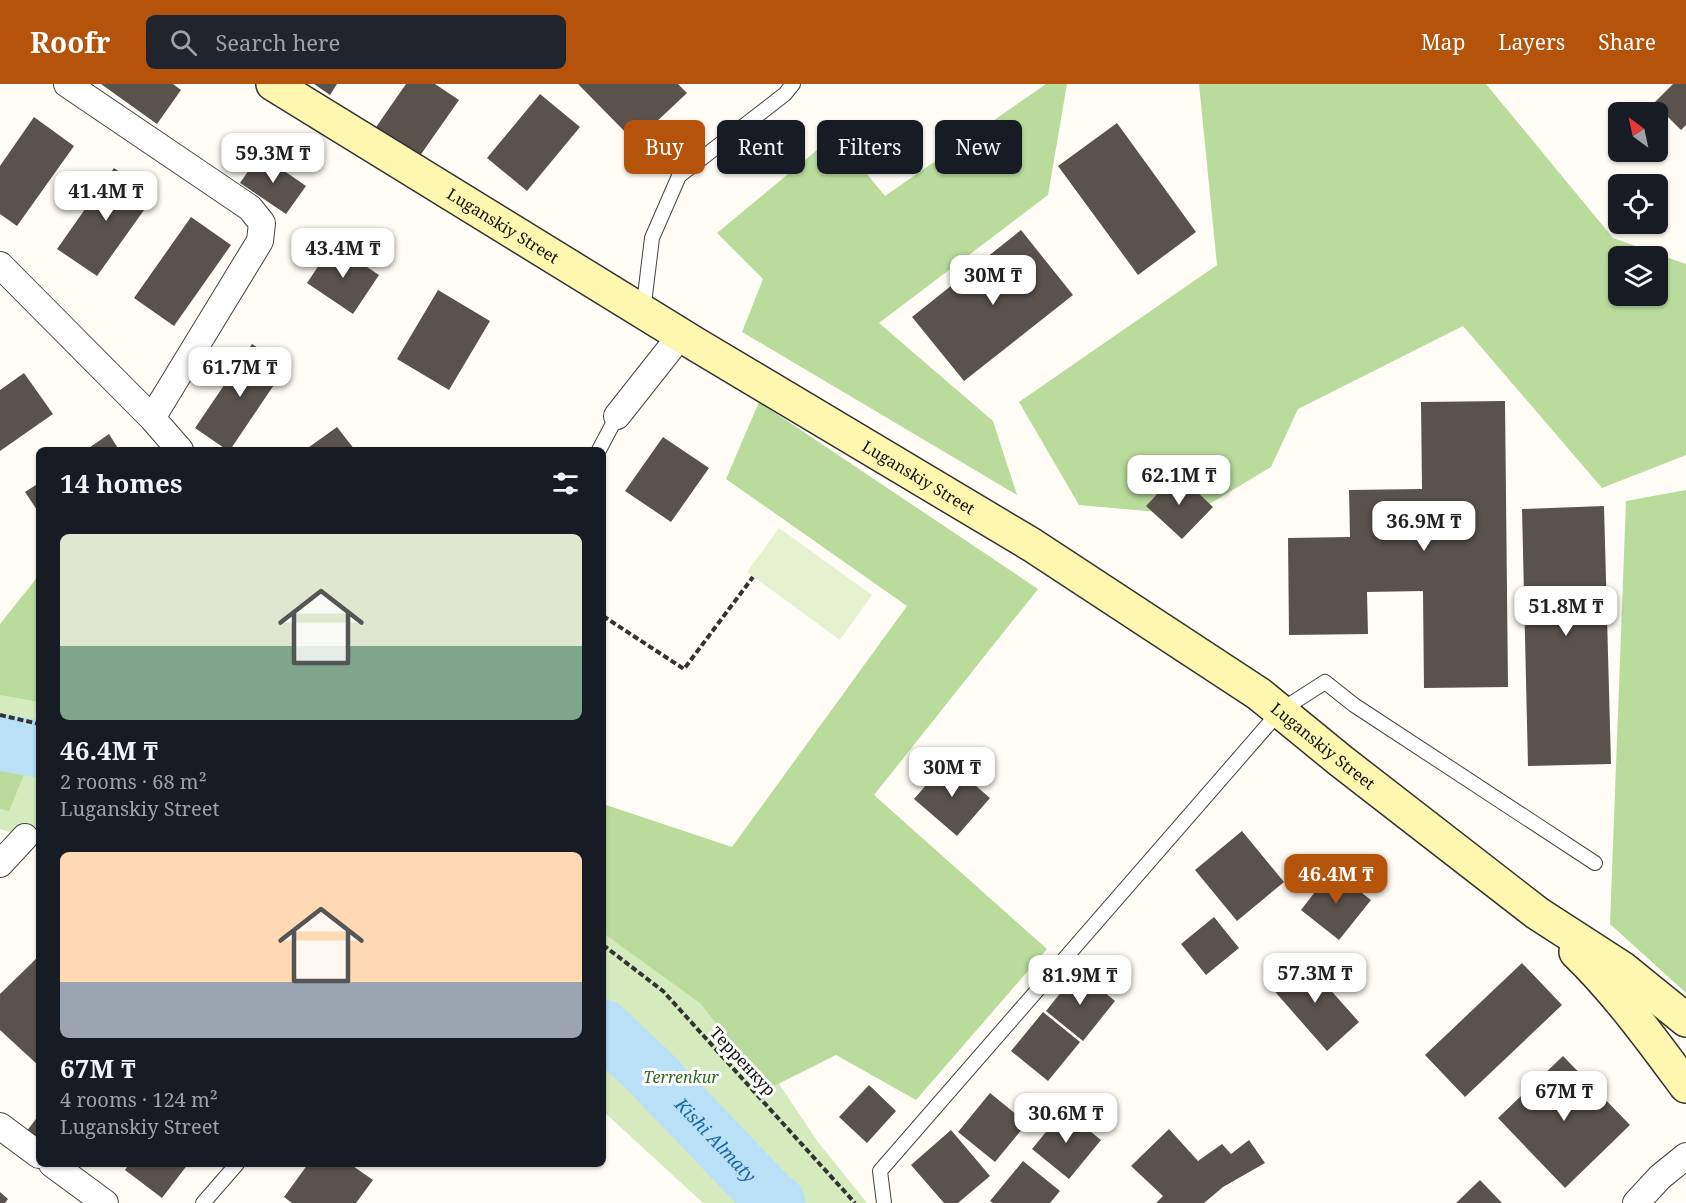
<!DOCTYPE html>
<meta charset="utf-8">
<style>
body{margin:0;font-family:"Noto Serif",serif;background:#20242c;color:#f1f3f6;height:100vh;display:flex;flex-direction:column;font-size:22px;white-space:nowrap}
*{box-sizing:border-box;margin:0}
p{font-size:20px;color:#9ea1a6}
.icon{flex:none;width:33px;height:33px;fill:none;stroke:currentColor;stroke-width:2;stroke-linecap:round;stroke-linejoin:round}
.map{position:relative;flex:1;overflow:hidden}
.side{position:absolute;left:36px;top:363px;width:570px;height:720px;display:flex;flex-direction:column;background:#171b24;border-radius:9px;box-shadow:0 2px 4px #0004}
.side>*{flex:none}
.top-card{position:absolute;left:624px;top:36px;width:570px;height:54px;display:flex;gap:12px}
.needle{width:39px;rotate:327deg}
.buttons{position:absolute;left:1608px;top:18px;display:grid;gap:12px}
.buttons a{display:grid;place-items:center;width:60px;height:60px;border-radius:9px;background:#171b24;box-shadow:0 2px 4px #0004;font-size:30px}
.price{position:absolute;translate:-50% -51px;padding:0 14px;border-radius:12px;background:#fff;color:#222;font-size:20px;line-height:39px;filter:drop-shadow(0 2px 3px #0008)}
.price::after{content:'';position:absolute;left:50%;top:36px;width:18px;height:14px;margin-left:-9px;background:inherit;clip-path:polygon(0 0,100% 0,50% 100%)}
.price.active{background:#b45309;color:#fff}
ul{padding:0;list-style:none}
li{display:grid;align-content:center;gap:12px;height:318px;padding:0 24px}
li span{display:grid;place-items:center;height:186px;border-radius:9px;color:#555}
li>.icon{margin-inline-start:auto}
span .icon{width:108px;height:108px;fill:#fffc;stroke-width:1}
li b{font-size:26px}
h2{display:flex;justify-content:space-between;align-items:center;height:72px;padding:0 24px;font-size:26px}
.chip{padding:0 21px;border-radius:9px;background:#171b24;box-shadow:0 2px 4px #0004;font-size:21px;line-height:54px}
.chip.active{background:#b45309;color:#fff}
header{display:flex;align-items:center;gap:36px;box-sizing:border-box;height:84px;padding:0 30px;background:#b45309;color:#fff}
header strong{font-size:28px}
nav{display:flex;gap:33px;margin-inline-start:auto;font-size:21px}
.search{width:420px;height:54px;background:#20242c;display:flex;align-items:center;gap:15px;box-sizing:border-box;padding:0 21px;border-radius:9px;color:#9ea1a6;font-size:22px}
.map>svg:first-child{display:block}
</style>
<header>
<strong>Roofr</strong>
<div class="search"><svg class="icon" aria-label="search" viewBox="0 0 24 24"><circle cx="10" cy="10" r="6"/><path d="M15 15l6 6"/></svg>Search here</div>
<nav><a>Map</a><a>Layers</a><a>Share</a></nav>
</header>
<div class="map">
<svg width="1686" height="1119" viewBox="0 0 1686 1119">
<rect width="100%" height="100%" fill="#fffdf5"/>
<path fill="#d5ebbd" d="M0 569 39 574V757L0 745Z
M603 789 666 831 818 1058 867 1119H703L603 1027Z"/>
<path fill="#b9dc9c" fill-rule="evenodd" d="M1046 0H1067L1048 111 879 239 993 337 1017 411 742 248 763 195 717 149 835 51 885 112Z
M1199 0H1486L1613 154 1686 180V371L1602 404 1463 242 1298 325 1271 383 1191 431 1079 421 1019 318 1217 181ZM1618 172H1658V212H1618Z
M759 318 1038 505 874 711 1047 865 916 1016 836 971 768 1005 700 919 603 849V720L732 763 907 522 726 395Z
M1686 406V909L1610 840 1626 417Z
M39 491V618L0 611V540Z
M0 670 30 676 9 727 0 725Z"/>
<path fill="#e6f2cf" d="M779 444 872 511 840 556 747 488Z"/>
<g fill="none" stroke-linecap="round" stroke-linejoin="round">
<g stroke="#b9e0f7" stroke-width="57">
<path d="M0 658 39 665"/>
<path id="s1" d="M603 944 648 986 769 1113 777 1119"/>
</g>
</g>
<path fill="#5a524d" d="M101 0H173L181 6 157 40Z
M314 0H337L330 11Z
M406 0H435L459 16 417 76 374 46Z
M578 0H678L687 9 635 58Z
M1673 0H1686V41L1681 46 1654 19Z
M540 10 580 43 527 107 487 74Z
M34 33 74 62 17 142 0 130V82Z
M1117 39 1196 148 1138 191 1058 82Z
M260 70 306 102 286 130 240 99Z
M114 84 154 112 97 192 57 165Z
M191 133 231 161 174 242 134 214Z
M1021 146 1073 211 964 297 912 233Z
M333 160 379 191 353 230 307 199Z
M438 206 490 237 449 306 397 275Z
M252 260 286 283 230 366H227L195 344Z
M24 289 53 330 0 367V306Z
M1505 317 1508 603 1424 604 1423 507 1367 508 1368 550 1289 551 1288 454 1350 453 1349 406 1422 405 1421 318Z
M337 343 355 366H305Z
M109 350 119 366H86Z
M663 353 709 384 671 438 625 407Z
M1177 389 1213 423 1182 455 1146 422Z
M39 399V429L25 408Z
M1604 422 1611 680 1528 682 1522 425Z
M947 677 990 714 957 752 914 715Z
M1242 747 1284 798 1237 837 1195 786Z
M1332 786 1371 816 1339 856 1301 826Z
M1214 833 1239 864 1206 891 1181 860Z
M39 872V982L0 946V910Z
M1302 874 1359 938 1327 967 1270 902Z
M1522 879 1562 921 1465 1013 1425 971Z
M1078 887 1115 917 1083 957 1046 927Z
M1043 928 1080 958 1048 997 1011 967Z
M1563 972 1630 1041 1565 1104 1498 1034Z
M869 1001 896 1027 867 1059 839 1033Z
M990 1009 1027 1039 995 1078 958 1048Z
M1064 1026 1101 1056 1069 1095 1032 1065Z
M39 1031V1058L26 1048Z
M1169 1045 1198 1077 1222 1060 1231 1070 1249 1056 1265 1079 1223 1103 1204 1119H1156L1163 1112 1131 1082Z
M951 1046 990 1092 958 1119H944L911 1081Z
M1023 1077 1060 1107 1050 1119H993L990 1117Z
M129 1080H188L162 1114 125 1086Z
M308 1080H350L373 1096 356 1119H292L284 1113Z
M1480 1096 1502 1119H1456Z
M0 1108 8 1115 5 1119H0Z"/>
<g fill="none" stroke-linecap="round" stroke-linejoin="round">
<defs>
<path id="lane" d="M643 228 652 154 679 92 785 10 793 0
M599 366 617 332
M203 1119 237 1080
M884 1119 880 1087 1280 627 1325 598 1354 621 1595 779"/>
<path id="street" d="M67 0 250 124 262 139 260 157 152 334
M0 181 152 334 180 366
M617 332 681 251
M0 780 25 753
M0 1042 39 1071
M52 1080 105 1119
M1636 1119 1660 1093 1686 1072"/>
<g id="secondary">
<path id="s2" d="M273 0 697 261 1032 461 1259 610 1341 677 1537 829 1622 884 1686 936"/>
<path d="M1576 868C1617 908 1652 956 1686 1002"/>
</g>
</defs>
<use href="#lane" stroke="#444" stroke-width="16"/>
<use href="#street" stroke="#444" stroke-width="28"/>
<use href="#secondary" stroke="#333" stroke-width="36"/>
<path stroke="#333" stroke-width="4" stroke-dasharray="6 3" stroke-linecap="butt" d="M603 532 684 585 753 493
M0 631 39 640
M603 861 663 907 855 1119"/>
<use href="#lane" stroke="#fff" stroke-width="14"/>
<use href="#street" stroke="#fff" stroke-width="26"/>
<use href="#secondary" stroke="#fff6b0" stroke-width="33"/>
</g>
<g text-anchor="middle" stroke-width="6" stroke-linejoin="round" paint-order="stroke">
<g font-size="16" fill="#111" stroke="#fff">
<text dy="6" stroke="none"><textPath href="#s2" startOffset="270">Luganskiy Street</textPath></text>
<text dy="6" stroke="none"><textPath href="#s2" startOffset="756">Luganskiy Street</textPath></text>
<text dy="6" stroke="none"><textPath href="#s2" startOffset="1242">Luganskiy Street</textPath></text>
<text transform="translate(743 977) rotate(47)" y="6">Терренкур</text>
</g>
<g font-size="16" font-style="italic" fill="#2f6b1f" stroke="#fff">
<text x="681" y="999">Terrenkur</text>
</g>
<g font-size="18" font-style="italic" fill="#1768a6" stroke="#fff">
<text dy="6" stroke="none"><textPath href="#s1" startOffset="159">Kіshі Almaty</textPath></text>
</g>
</g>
</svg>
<div class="buttons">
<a><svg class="needle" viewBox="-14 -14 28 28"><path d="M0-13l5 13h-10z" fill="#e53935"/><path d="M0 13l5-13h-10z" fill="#9ea1a6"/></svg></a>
<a><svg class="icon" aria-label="locate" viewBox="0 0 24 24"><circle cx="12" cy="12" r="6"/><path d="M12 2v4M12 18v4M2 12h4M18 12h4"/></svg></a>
<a><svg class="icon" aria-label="layers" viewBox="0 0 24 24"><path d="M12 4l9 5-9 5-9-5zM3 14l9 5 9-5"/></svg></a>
</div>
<b class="price" style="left:273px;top:100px">59.3M ₸</b>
<b class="price" style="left:106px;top:138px">41.4M ₸</b>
<b class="price" style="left:343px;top:195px">43.4M ₸</b>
<b class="price" style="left:993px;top:222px">30M ₸</b>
<b class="price" style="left:240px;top:314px">61.7M ₸</b>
<b class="price" style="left:1179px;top:422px">62.1M ₸</b>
<b class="price" style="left:1424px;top:468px">36.9M ₸</b>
<b class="price" style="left:1566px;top:553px">51.8M ₸</b>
<b class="price" style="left:952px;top:714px">30M ₸</b>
<b class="price active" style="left:1336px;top:821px">46.4M ₸</b>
<b class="price" style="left:1315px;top:920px">57.3M ₸</b>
<b class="price" style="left:1080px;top:922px">81.9M ₸</b>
<b class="price" style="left:1564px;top:1038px">67M ₸</b>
<b class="price" style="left:1066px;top:1060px">30.6M ₸</b>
<div class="top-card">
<a class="chip active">Buy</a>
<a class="chip">Rent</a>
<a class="chip">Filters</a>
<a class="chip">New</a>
</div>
<section class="side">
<h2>14 homes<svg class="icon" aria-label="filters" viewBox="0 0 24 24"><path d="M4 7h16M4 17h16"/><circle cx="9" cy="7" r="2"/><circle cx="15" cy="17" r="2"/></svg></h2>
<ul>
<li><span style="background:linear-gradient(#dfe7d0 60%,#7fa58c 0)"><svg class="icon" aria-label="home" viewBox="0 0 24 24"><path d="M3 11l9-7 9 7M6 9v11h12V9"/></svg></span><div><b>46.4M ₸</b><p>2 rooms · 68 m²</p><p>Luganskiy Street</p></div></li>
<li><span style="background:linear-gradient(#ffd9b3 70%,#9aa5b1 0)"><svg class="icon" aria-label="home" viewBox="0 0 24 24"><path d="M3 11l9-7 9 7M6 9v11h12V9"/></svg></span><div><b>67M ₸</b><p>4 rooms · 124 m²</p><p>Luganskiy Street</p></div></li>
</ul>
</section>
</div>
